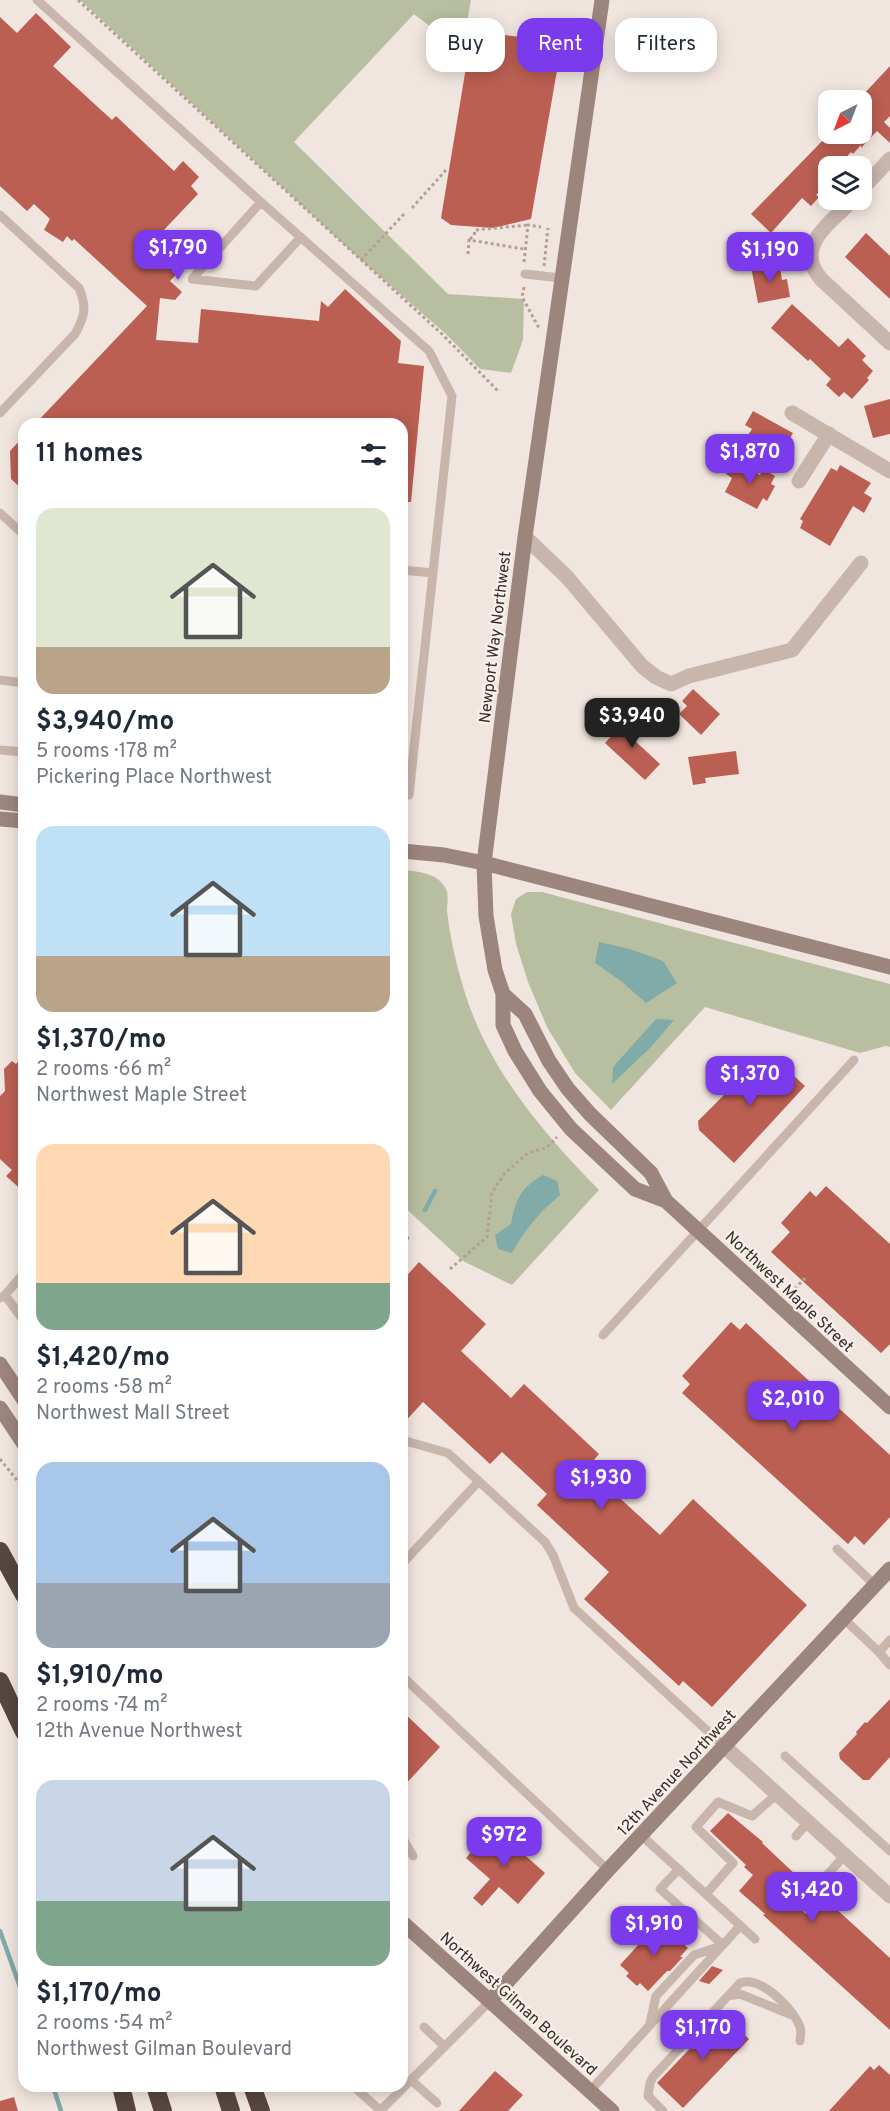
<!DOCTYPE html>
<meta charset="utf-8">
<style>
body{margin:0;font-family:Overpass,sans-serif;background:#f6f6f7;color:#1f2937;height:100vh;display:flex;flex-direction:column;font-size:22px;white-space:nowrap}
*{box-sizing:border-box;margin:0}
p{font-size:20px;color:#747a83}
.icon{flex:none;width:33px;height:33px;fill:none;stroke:currentColor;stroke-width:2;stroke-linecap:round;stroke-linejoin:round}
.map{position:relative;flex:1;overflow:hidden}
.sheet{position:absolute;left:18px;top:418px;width:390px;height:1674px;display:flex;flex-direction:column;background:#fff;border-radius:18px;box-shadow:0 3px 15px #0003}
.sheet>*{flex:none}
.guide{position:absolute;left:426px;top:18px;width:374px;height:54px;display:flex;gap:12px}
.needle{width:39px;rotate:222deg}
.buttons{position:absolute;left:818px;top:90px;display:grid;gap:12px}
.buttons a{display:grid;place-items:center;width:54px;height:54px;border-radius:12px;background:#fff;box-shadow:0 3px 15px #0003;font-size:30px}
.price{position:absolute;translate:-50% -51px;padding:0 14px;border-radius:12px;background:#7c3aed;color:#fff;font-size:20px;line-height:39px;filter:drop-shadow(0 2px 3px #0008)}
.price::after{content:'';position:absolute;left:50%;top:36px;width:18px;height:14px;margin-left:-9px;background:inherit;clip-path:polygon(0 0,100% 0,50% 100%)}
.price.current{background:#222;color:#fff}
ul{padding:0;list-style:none}
li{display:grid;align-content:center;gap:12px;height:318px;padding:0 18px}
li span{display:grid;place-items:center;height:186px;border-radius:18px;color:#555}
li>.icon{margin-inline-start:auto}
span .icon{width:108px;height:108px;fill:#fffc;stroke-width:1}
li b{font-size:26px}
h2{display:flex;justify-content:space-between;align-items:center;height:72px;padding:0 18px;font-size:26px}
.chip{padding:0 21px;border-radius:18px;background:#fff;box-shadow:0 3px 15px #0003;font-size:21px;line-height:54px}
.chip.current{background:#7c3aed;color:#fff}
.map>svg:first-child{display:block}
</style>
<div class="map">
<svg width="890" height="2111" viewBox="0 0 890 2111">
<rect width="100%" height="100%" fill="#f1e6df"/>
<path fill="#b8bfa0" d="M80 0H471L462 51 414 14 294 142 448 294 524 299 523 340 511 373 480 369 446 334 361 260Z
M402 870C417 871 439 873 446 889 449 895 447 905 447 911 450 936 455 960 462 983 485 1065 540 1130 599 1190L512 1285 463 1261 402 1205Z
M527 892H542L890 984V1047L886 1046 860 1053 705 1007 611 1110 575 1073 547 1027 528 982 516 944 511 914 516 899Z"/>
<path fill="#80aba8" d="M599 942 630 949 663 961 677 983 646 1003 621 981 595 963Z
M656 1019 674 1020 652 1046 612 1084 613 1067Z
M543 1175 557 1181 560 1195C540 1212 525 1229 512 1253L498 1249 495 1235 511 1224C516 1199 520 1188 543 1175Z"/>
<g fill="none" stroke-linecap="round" stroke-linejoin="round">
<path stroke="#80aba8" stroke-width="4.5" d="M425 1210 435 1191
M402 1243 407 1238
M0 1931 24 1998
M53 2086 61 2111"/>
</g>
<path fill="#bb5f52" d="M36 13 71 47 53 66 112 120 116 116 174 171 183 161 199 177 191 186 198 194 162 232 191 259 170 281 182 292 175 300 160 298 156 340 198 343 201 309 319 321 321 301 328 307 345 289 401 341 398 363 424 366 411 502H402V424H35L147 306 74 239 72 241 67 236 63 242 44 230 50 219 34 204 27 211 0 186V17L17 33Z
M472 31 562 42 531 219 493 228 451 225 441 218Z
M890 66V116L884 122 890 128V143L877 131 861 148V145L853 154 851 152 838 166H828V177L823 183 826 185 816 195 819 197 811 206 802 198 771 233 751 214 829 134H861V97Z
M866 233 890 256V299L845 257Z
M779 262 782 280 787 279 790 297 758 303 751 267Z
M792 304 839 347 848 338 866 356 862 360 873 371 867 378 869 380 852 399 844 392 839 397 826 385 831 379 810 359 808 361 771 328Z
M890 399V434L873 438 864 406Z
M753 411 793 433 779 458 745 440 752 429 745 425Z
M24 436V491L11 479 10 451Z
M733 461 760 475 763 469 775 476 771 484 775 486 767 501 763 498 757 509 725 492 732 478 726 474Z
M840 465 871 483 864 493 872 498 864 513 853 506 830 546 800 528 803 521 800 519 831 468 837 471Z
M693 689 720 714 701 735 679 714 687 706 682 701Z
M629 717 643 730 634 740 660 764 645 780 605 743Z
M736 751 739 774 705 778 706 783 693 785 688 757Z
M24 1055V1192L6 1176 12 1170 0 1159V1096L5 1091 4 1069 12 1061 16 1064Z
M765 1056 772 1063 775 1059 805 1086 734 1163 699 1130 698 1121 738 1081 736 1079 757 1057 761 1060Z
M826 1186 890 1244V1344L881 1353 771 1252 790 1232 781 1223 810 1191 816 1197Z
M419 1262 486 1324 461 1351 511 1398 524 1384 599 1454 587 1468 660 1535 693 1499 807 1605 712 1707 683 1681 679 1686 584 1599 609 1572 537 1505 547 1494 502 1452 490 1464 423 1402 402 1425V1281Z
M731 1322 740 1330 746 1323 890 1455V1517L864 1545 855 1536 848 1544 682 1393 690 1384 682 1376Z
M890 1699V1757L869 1780H863L840 1759 839 1753 857 1734 856 1732 865 1722 867 1723Z
M402 1711 440 1747 402 1788Z
M728 1813 763 1842 762 1843 796 1875 781 1891 806 1914 822 1896 890 1958V2030L763 1915 765 1914 739 1891 753 1875 744 1867 746 1865 710 1831Z
M493 1827 545 1873 518 1904 499 1887 482 1906 473 1898 490 1879 466 1858Z
M659 1922 688 1948 680 1957H683L670 1971H667L648 1991 640 1983 637 1986 626 1976 629 1973 620 1965Z
M712 1966 723 1970 709 1984 699 1981Z
M723 2014 749 2039 683 2108 657 2083Z
M879 2065 890 2075V2111H829L870 2066 874 2070Z
M495 2071 523 2095 508 2111H459Z
M14 2097 18 2111H0V2101Z"/>
<g fill="none" stroke-linecap="round" stroke-linejoin="round">
<path stroke="#b49f96" stroke-width="3" stroke-dasharray="3 3" stroke-linecap="butt" d="M78 0 443 335 498 391
M412 208 446 170
M470 239 474 236 475 230 528 225
M468 254 469 240 524 249
M361 260 404 214
M524 262 528 225 541 227
M544 266 548 228
M524 287 522 297 539 328
M450 1269 487 1237 492 1193 504 1174 528 1153 546 1148 557 1137
M795 1289 804 1279 806 1280
M0 1459 24 1489"/>
<path stroke="#c8b5ac" stroke-width="9" d="M37 0 261 202
M0 215 79 288C87 307 85 316 75 334L0 413
M301 237 256 286 192 279 261 202 429 351 452 396 409 795 402 794
M525 274 561 278
M0 513 24 535
M402 570 433 573
M0 680 24 683
M0 750 24 752
M5 1295 24 1321
M0 1298 5 1295 24 1273
M603 1335 854 1060
M402 1440 448 1453 545 1542 553 1555 574 1608 725 1747
M837 1549 875 1585
M402 1564 479 1481
M844 1619 879 1652 890 1665
M879 1652 890 1640
M402 1676 608 1870
M785 1756 890 1851
M641 1835 755 1939
M796 1836 808 1822
M402 1837 413 1856
M679 1869 660 1889 723 1945
M819 1884 845 1855
M706 1894 733 1863 696 1827 718 1802 752 1816 777 1794
M728 1996 740 1994 792 2015
M650 2023 656 1996 694 1955 721 1946
M424 2027 444 2046
M411 2080 437 2103
M353 2086 380 2110
M590 2091 740 1926
M380 2111 490 2001
M663 2111 648 2096 650 2083 653 2077 740 1983C760 1975 794 2009 800 2027 802 2032 800 2036 800 2041"/>
<path stroke="#c8b5ac" stroke-width="15" d="M861 190 890 159
M853 200C830 223 792 248 822 280L890 343
M792 413 890 471
M799 481 829 434
M525 537 567 577 642 666 656 677 671 684 689 676 792 650 861 563
M725 1747 890 1896"/>
<path stroke="#9c857d" stroke-width="15" d="M602 0 525 537 484 863 486 916 495 970 503 994V1025L515 1051 540 1091 571 1129 635 1189 666 1201
M0 802 24 805
M0 819 24 821
M402 851 444 855 484 863 890 967
M503 994 525 1014 549 1061 568 1089 590 1114 651 1173 666 1201 890 1407
M0 1364 24 1400
M0 1408 24 1444
M402 1922 612 2111
M490 2001 608 1870 890 1569"/>
<path stroke="#574642" stroke-width="18" d="M0 1551 24 1595
M0 1681 24 1732
M121 2086 127 2111
M155 2086 163 2111
M223 2086 231 2111
M252 2086 261 2111"/>
</g>
<g text-anchor="middle" stroke-width="4.5" stroke-linejoin="round" paint-order="stroke">
<g font-size="16" fill="#372d2a" stroke="#f9f1eb">
<text transform="translate(494 637) rotate(-83)" y="6">Newport Way Northwest</text>
<text transform="translate(790 1291) rotate(43)" y="6">Northwest Maple Street</text>
<text transform="translate(676 1772) rotate(-47)" y="6">12th Avenue Northwest</text>
<text transform="translate(519 2003) rotate(42)" y="6">Northwest Gilman Boulevard</text>
</g>
</g>
</svg>
<div class="buttons">
<a><svg class="needle" viewBox="-14 -14 28 28"><path d="M0-13l5 13h-10z" fill="#e53935"/><path d="M0 13l5-13h-10z" fill="#747a83"/></svg></a>
<a><svg class="icon" aria-label="layers" viewBox="0 0 24 24"><path d="M12 4l9 5-9 5-9-5zM3 14l9 5 9-5"/></svg></a>
</div>
<b class="price" style="left:178px;top:281px">$1,790</b>
<b class="price" style="left:770px;top:283px">$1,190</b>
<b class="price" style="left:750px;top:485px">$1,870</b>
<b class="price current" style="left:632px;top:749px">$3,940</b>
<b class="price" style="left:750px;top:1107px">$1,370</b>
<b class="price" style="left:793px;top:1432px">$2,010</b>
<b class="price" style="left:601px;top:1511px">$1,930</b>
<b class="price" style="left:504px;top:1868px">$972</b>
<b class="price" style="left:812px;top:1923px">$1,420</b>
<b class="price" style="left:654px;top:1957px">$1,910</b>
<b class="price" style="left:703px;top:2061px">$1,170</b>
<div class="guide">
<a class="chip">Buy</a>
<a class="chip current">Rent</a>
<a class="chip">Filters</a>
</div>
<section class="sheet">
<h2>11 homes<svg class="icon" aria-label="filters" viewBox="0 0 24 24"><path d="M4 7h16M4 17h16"/><circle cx="9" cy="7" r="2"/><circle cx="15" cy="17" r="2"/></svg></h2>
<ul>
<li><span style="background:linear-gradient(#dfe7d0 75%,#b9a48a 0)"><svg class="icon" aria-label="home" viewBox="0 0 24 24"><path d="M3 11l9-7 9 7M6 9v11h12V9"/></svg></span><div><b>$3,940/mo</b><p>5 rooms · 178 m²</p><p>Pickering Place Northwest</p></div></li>
<li><span style="background:linear-gradient(#bfe0f5 70%,#b9a48a 0)"><svg class="icon" aria-label="home" viewBox="0 0 24 24"><path d="M3 11l9-7 9 7M6 9v11h12V9"/></svg></span><div><b>$1,370/mo</b><p>2 rooms · 66 m²</p><p>Northwest Maple Street</p></div></li>
<li><span style="background:linear-gradient(#ffd9b3 75%,#7fa58c 0)"><svg class="icon" aria-label="home" viewBox="0 0 24 24"><path d="M3 11l9-7 9 7M6 9v11h12V9"/></svg></span><div><b>$1,420/mo</b><p>2 rooms · 58 m²</p><p>Northwest Mall Street</p></div></li>
<li><span style="background:linear-gradient(#a9c7e8 65%,#9aa5b1 0)"><svg class="icon" aria-label="home" viewBox="0 0 24 24"><path d="M3 11l9-7 9 7M6 9v11h12V9"/></svg></span><div><b>$1,910/mo</b><p>2 rooms · 74 m²</p><p>12th Avenue Northwest</p></div></li>
<li><span style="background:linear-gradient(#c9d6e8 65%,#7fa58c 0)"><svg class="icon" aria-label="home" viewBox="0 0 24 24"><path d="M3 11l9-7 9 7M6 9v11h12V9"/></svg></span><div><b>$1,170/mo</b><p>2 rooms · 54 m²</p><p>Northwest Gilman Boulevard</p></div></li>
</ul>
</section>
</div>
